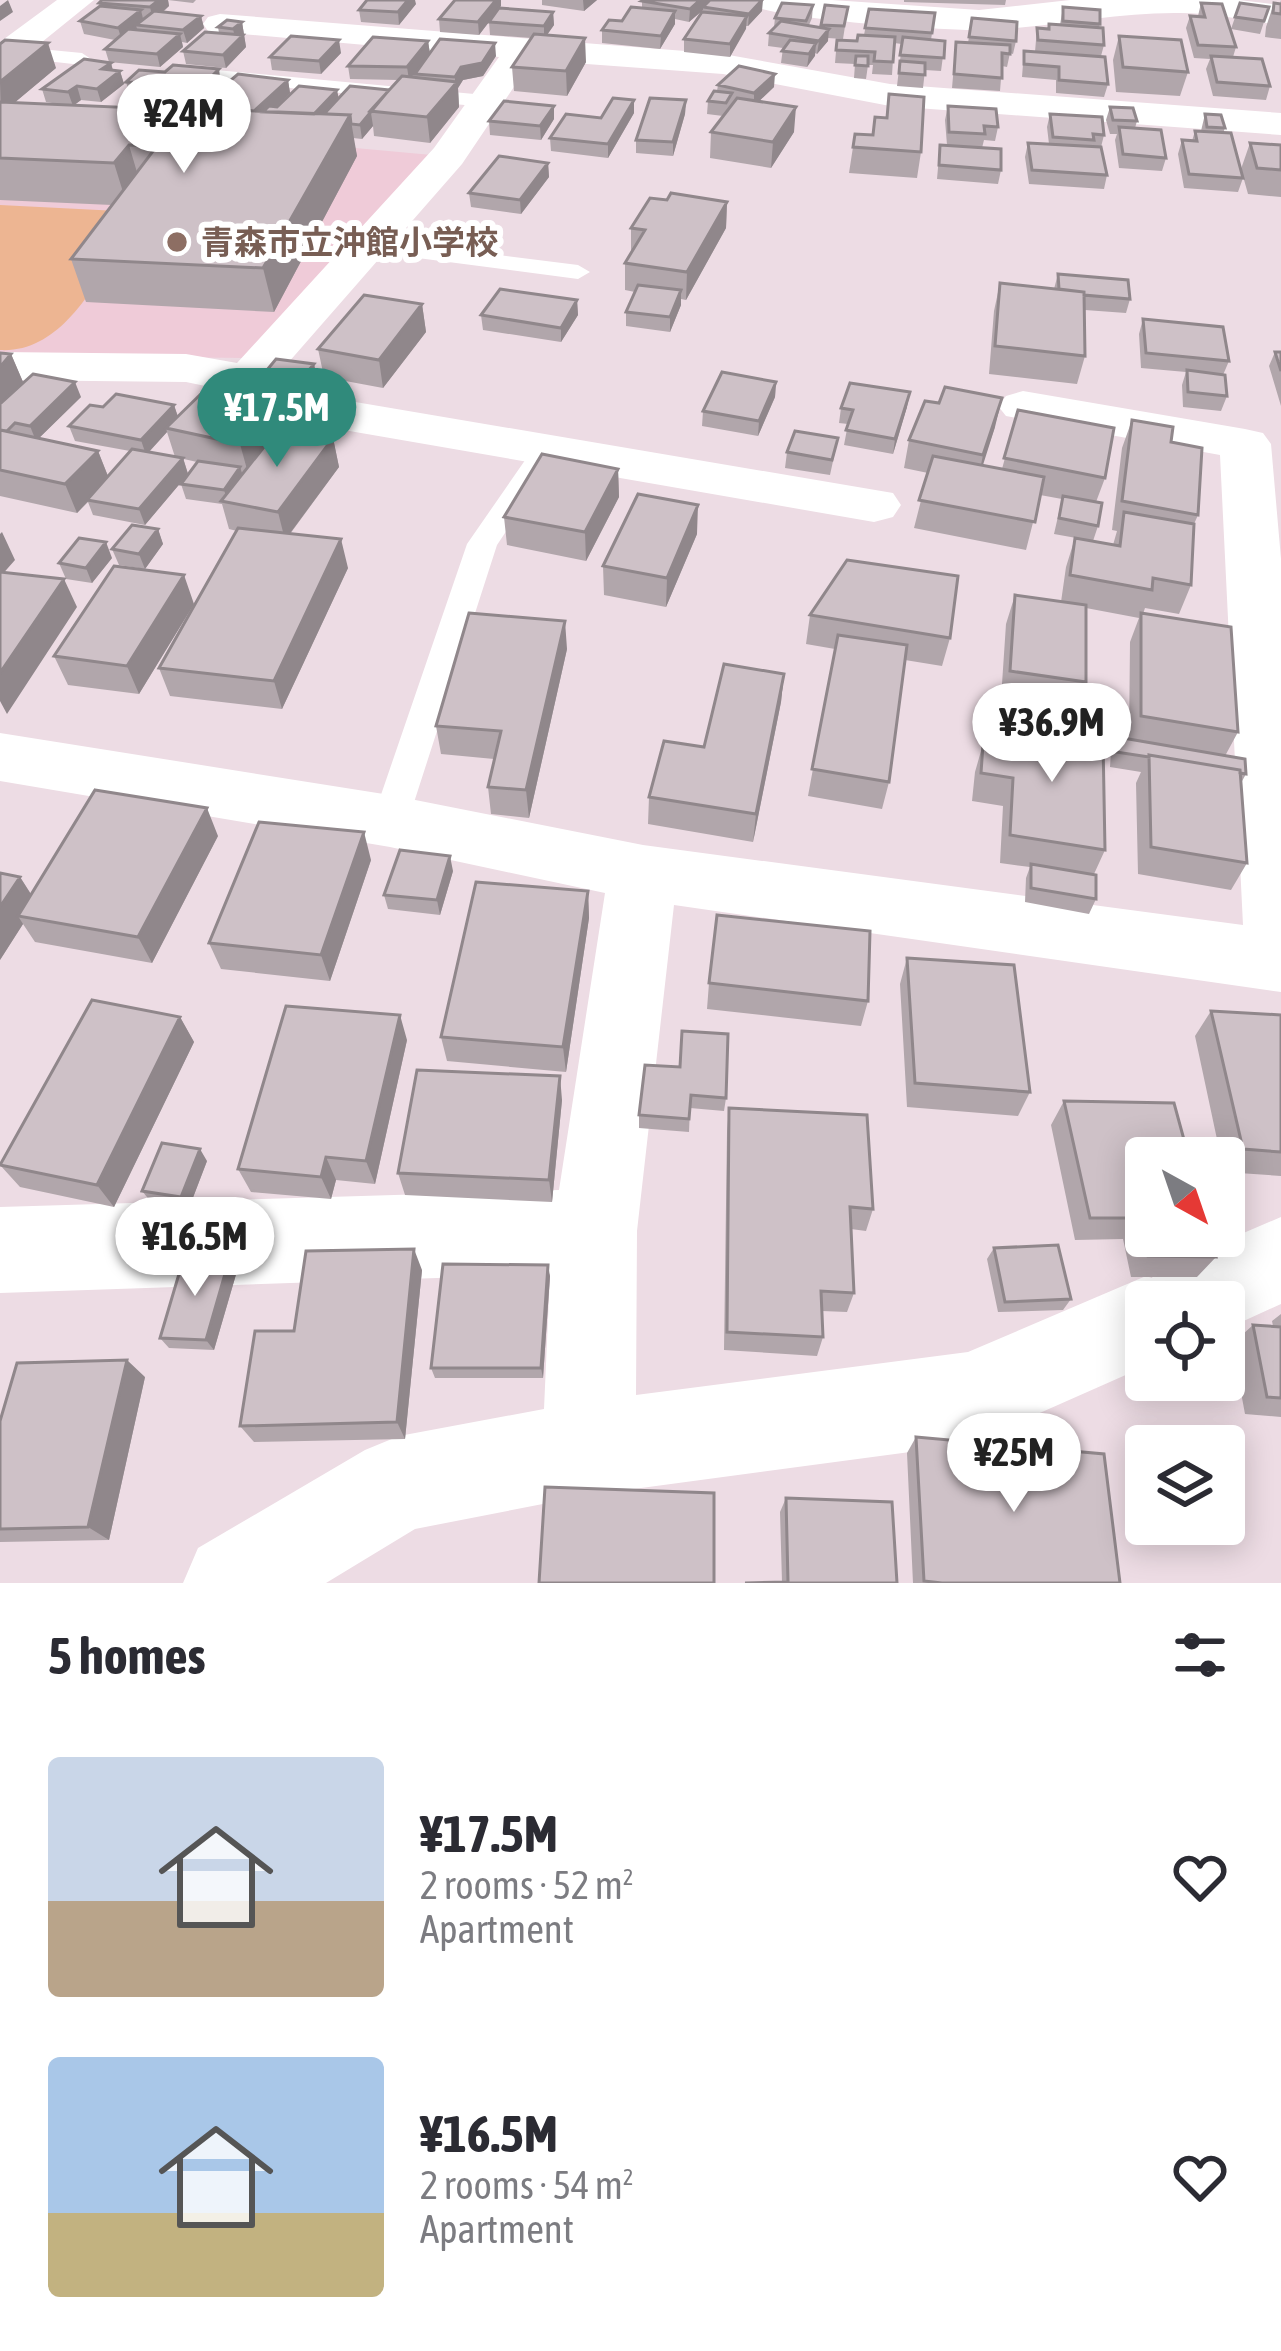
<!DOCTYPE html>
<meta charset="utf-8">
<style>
body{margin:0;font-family:"Asap Condensed","Noto Sans JP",sans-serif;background:#f2f2f3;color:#2b2b33;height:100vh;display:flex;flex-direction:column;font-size:45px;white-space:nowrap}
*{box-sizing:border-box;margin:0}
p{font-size:39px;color:#7c7c81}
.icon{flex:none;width:66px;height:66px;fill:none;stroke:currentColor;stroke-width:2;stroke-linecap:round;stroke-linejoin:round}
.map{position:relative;height:1583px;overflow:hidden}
.drawer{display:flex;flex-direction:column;background:#fff;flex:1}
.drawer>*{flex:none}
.needle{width:78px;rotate:140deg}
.tools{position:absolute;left:1125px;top:1137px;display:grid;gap:24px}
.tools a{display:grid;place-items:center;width:120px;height:120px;border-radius:12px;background:#fff;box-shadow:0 6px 30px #0003;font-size:60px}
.price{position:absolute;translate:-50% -102px;padding:0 27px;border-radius:42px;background:#fff;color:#222;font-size:39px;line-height:78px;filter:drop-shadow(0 3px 6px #0008)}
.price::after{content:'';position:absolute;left:50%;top:72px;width:36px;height:27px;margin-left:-18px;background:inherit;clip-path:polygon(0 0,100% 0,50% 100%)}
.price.selected{background:#308a7b;color:#fff}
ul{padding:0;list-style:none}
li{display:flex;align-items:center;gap:36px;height:300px;padding:0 48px}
li span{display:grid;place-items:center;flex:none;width:336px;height:240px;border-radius:12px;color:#555}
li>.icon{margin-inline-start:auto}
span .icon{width:144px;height:144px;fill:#fffc;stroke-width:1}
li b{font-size:51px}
h2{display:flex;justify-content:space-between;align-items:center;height:144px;padding:0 48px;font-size:51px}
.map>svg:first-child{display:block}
</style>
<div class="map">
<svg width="1281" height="1583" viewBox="0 0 1281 1583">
<rect width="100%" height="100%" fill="#eddce4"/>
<path fill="#efcbd8" d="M154 107 212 135 432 155 253 358 0 356V124L74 111Z"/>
<path fill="#edb592" d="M0 205 138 212C106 263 70 354 0 350Z"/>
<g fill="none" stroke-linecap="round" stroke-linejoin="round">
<path fill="#fff" fill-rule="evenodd" d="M9 46 82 53 91 59 82 65 2 56V48Z
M174 66 485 95 495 101 485 107 167 76V68Z
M372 239 578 265 590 272 578 279 364 251 360 246Z
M547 441 561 449 497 545 408 821 403 831 390 835 377 831 372 821 467 544 537 443Z"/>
<path fill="#fff" fill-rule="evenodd" d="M57 0H94L21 59 0 63V42Z
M741 0H832L979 10 1070 0H1239L1281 5V25C1248 21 1213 13 1180 13 1111 12 1045 29 977 30 942 30 757 19 741 0Z
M220 14 723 54 890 84 1281 113V135L890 106 723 74 532 60 462 164 267 387 893 493 901 505 893 517 874 522 234 411 217 406 209 396 215 388 186 382 0 380V352L186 354 237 363 434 148 499 57 208 31 203 24 208 17Z
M1023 391 1245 429 1263 433 1271 444 1281 559V992L674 905 637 1231 636 1395 968 1352 1146 1276 1152 1278 1155 1271 1281 1217V1304L1224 1330V1302H1146V1366L970 1444 589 1495 415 1529 326 1583H183L198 1548 365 1450 399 1436 544 1409 550 1274 0 1293V1207L559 1190 605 893 390 847 0 781V733L390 795 643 845 1243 925 1220 455 1006 416 998 406 1006 396Z"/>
</g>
<path fill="#b1a6ab" d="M102 0H196L193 3 168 0 169 6 163 12 201 16 204 28 187 43 182 42 183 47 160 67 109 62 105 49 115 40 84 34 80 21 100 6 99 3Z
M455 0H501L500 8 553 12 554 25 547 35 586 62 567 96 514 91 512 67 531 38 490 35 489 22 479 35 440 32 439 19Z
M542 0H597L584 11 542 5Z
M904 0H1006L1005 5 904 2Z
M1281 0V39L1265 37 1266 27 1274 3 1280 4Z
M642 1 762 11 748 26H746L730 57 684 52V39L703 10 689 22 675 19V24L660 49 602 43V30L622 21 642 8Z
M1201 3 1236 47 1233 57 1270 86 1266 100 1213 96 1206 69 1210 59 1194 58 1186 28 1190 16H1198Z
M1240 3 1269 7 1260 34 1231 29Z
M416 4 399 25 361 22 359 10Z
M813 5 812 18 809 25 820 27 825 5 848 7 843 39 828 38V41L817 54 815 53 807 67 781 63 783 48 768 46 769 33 774 27 775 18Z
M1063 7 1100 24 1099 27 1104 45 1101 56 1108 84 1104 97 1056 93V80L1022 77 1024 51 1035 52 1037 28 1048 29 1060 25Z
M869 9 935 13 931 40 945 41 941 71 925 70 923 88 897 86 902 44 894 43 892 75 872 74 873 65H868L866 79 854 78 855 64 835 63 837 40 857 41 864 35Z
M972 18 1016 41 1013 54 1010 53 1007 67 1002 66 1000 91 952 88 956 42 968 43Z
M242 22 246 47 226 68 186 64 183 51 219 33 218 27Z
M1119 36 1188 72 1180 96 1116 92 1113 60Z
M428 41 430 54 496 56 483 76 463 80 458 88 459 107 430 143 374 136 373 126 362 139 353 138 357 156 274 312 86 302 71 259 112 205 0 200V44L56 68 14 103 65 105 46 102 42 89 111 63 113 70 120 71 124 84 101 102 81 100 74 105 168 130 213 110 211 103 209 105 196 104 194 96 130 95 126 82H222L220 84 221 89 288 80 290 93 276 107 389 90 398 80 350 79 348 66Z
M341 53 321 74 272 70 270 57Z
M718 85 774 87 759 101 794 132 771 168 710 158 711 132 723 116 707 114 708 101 717 91Z
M889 94 921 152 917 178 849 173 855 134 873 135 886 118Z
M634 100V113L608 158 551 151 550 138 601 118Z
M686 100 685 114 673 156 636 153V140Z
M554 106V119L541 140 490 135 489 121Z
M948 106 998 127 995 141 984 140 982 148 1001 170 998 184 937 179 940 145H947L945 120Z
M1110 107 1137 121 1135 128 1166 158 1162 171 1119 168 1115 140 1117 134H1110L1106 120Z
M1050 114 1104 135 1101 147 1107 175 1104 189 1029 184 1025 157 1028 143 1049 144 1047 127Z
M1205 114 1225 128 1223 133 1243 178 1238 192 1184 188 1178 154 1182 140 1192 141 1195 131H1201Z
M1250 143 1281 145V197L1248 194 1241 169Z
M548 163 549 177 521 214 471 207 469 193Z
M667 200 727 202 726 228 686 300 681 299V305L670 332 626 326V312L635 292 625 290V263L631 252V228Z
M1058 274 1130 299 1126 313 1085 310V356L1077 384 989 374 994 311 1000 283 1054 289Z
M577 300 578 315 561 342 483 330 481 315Z
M422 304 426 332 383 388 324 377 318 349Z
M1143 319 1229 361 1223 375 1227 396 1221 411 1183 407 1182 385 1186 372 1141 368 1139 334Z
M1275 352H1281V406L1269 366Z
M0 353 11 354 23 382 17 389 81 397 39 438 98 451 108 476 130 451 75 441 69 426 103 407 174 405 178 417 289 426 286 430 333 438 339 467 290 534 348 568 282 709 170 696 159 668 237 531 229 529 222 504 186 499 181 484 197 462 175 457 167 432 149 452 183 458 188 474 145 525 93 515 88 502 77 513 0 496Z
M314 364 317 379 308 391 270 385 267 370Z
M776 382 775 397 758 436 702 426 703 411Z
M907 407 893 454 844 445 848 424 839 423 841 408Z
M1018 410 1105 478 1096 502 1098 526 1093 541 1054 534 1062 499 1040 495 1026 550 914 528 928 473 904 468 909 440 995 427 982 465 1002 469Z
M1132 420 1171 442 1198 515 1194 524 1191 585 1179 614 1145 608 1143 614 1238 732 1225 756 1246 774 1241 783 1247 863 1231 890 1138 874 1136 783 1141 772 1110 767 1111 752 1117 737 1129 740 1130 642 1139 618 1086 608V682L1076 711 1001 699 1006 624 1015 595 1061 602 1066 567 1075 538 1113 545 1117 531 1112 530 1122 448Z
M838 438 830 475 785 468 787 452Z
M618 469 619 497 586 561 507 545 504 517Z
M158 529 163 544 145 569 119 565 112 549Z
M697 534 666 607 604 595 603 566Z
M112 558 92 583 66 579 59 563Z
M194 604 139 694 68 685 54 656Z
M810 615 950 638 942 666 905 660 889 782 882 809 808 796 835 649 806 644Z
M567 649 529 818 491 814 488 787 494 759 441 754 436 726Z
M784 674 781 702 753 842 648 824 649 797Z
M1000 725 1105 850 1094 874 1096 899 1089 914 1025 902 1026 878 1030 867 1000 863 1003 806 972 801 975 772 983 744 994 746Z
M218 836 152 963 35 942 23 924 0 960 20 877 31 894Z
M371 860 330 981 221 969 209 943Z
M453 871 440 915 388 909 384 895Z
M588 891 589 918 566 1072 447 1061 441 1037Z
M907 958 1030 1092 1018 1116 907 1107 900 984Z
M709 983 868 1001 861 1026 707 1009Z
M1211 1011 1281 1015V1176L1224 1172V1158H1221L1195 1036Z
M180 1017 194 1042 114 1207 20 1187 0 1165Z
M407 1040 375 1184 336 1180 331 1199 251 1192 238 1169Z
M680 1067 726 1098 724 1111 690 1108 689 1132 639 1128V1115Z
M562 1100 552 1202 405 1195 398 1173Z
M1064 1101 1216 1257 1197 1277H1131L1123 1239 1075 1240 1051 1125Z
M729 1108 873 1209 866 1231 851 1229 854 1293 847 1312 822 1311 823 1337 817 1356 724 1350 727 1132Z
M207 1161 189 1208 151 1202 142 1191Z
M994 1248 1071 1299 1063 1310 998 1312 987 1259Z
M422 1270 405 1439 254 1442 240 1426 294 1331Z
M237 1271 214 1350 169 1348 160 1338Z
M550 1276 543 1378H435L431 1368Z
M1281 1314V1417L1245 1414 1232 1344 1253 1325 1273 1326 1272 1321Z
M145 1377 109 1540 0 1542V1421Z
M1156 1380H1224L1228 1390 1217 1399 1159 1394Z
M916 1437 1120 1583H913L907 1453Z
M786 1498 897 1583 782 1582 780 1512Z"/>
<path fill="#90878b" d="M8 0 13 12 0 21V6Z
M159 0H168L169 6 153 20 150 7Z
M408 0H415L416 4 399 25 398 12Z
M496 0H501V6L479 35 478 22Z
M583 0H597L584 11Z
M700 0H713L703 7V10L689 22 690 9Z
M763 0 762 11 748 26 749 14Z
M141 10 144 23 136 25 137 29 122 41 118 28Z
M675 11V24L660 49 661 36Z
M553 12 554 25 544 39V26Z
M201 16 204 28 187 43 183 30Z
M747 16 746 29 730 57V44Z
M242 22 246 47 226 68 223 55 236 42 233 29Z
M829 29 828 41 817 54 819 41Z
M180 34 183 47 160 67 157 54Z
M585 38 586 62 567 96 566 71Z
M339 40 341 53 321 74 319 61Z
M428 41 430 54 409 80 407 67Z
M48 43 56 68 1 114 0 82Z
M495 43 496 56 483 76 463 80 458 88 459 107 430 143 427 117 455 83V77L461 67Z
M816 43 815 56 807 67 809 54Z
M111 63 114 76 120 71 124 84 101 102 97 89 102 69Z
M219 69 222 92 210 98 211 103 209 105 206 91 210 78Z
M775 74 774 87 754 106V93Z
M288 80 290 93 264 118 254 111Z
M77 86 81 100 73 106 68 92Z
M337 90 340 104 323 121 305 122Z
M634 100V113L608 158V144Z
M686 100 685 114 673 156V142Z
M554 106V119L541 140 540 126Z
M796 107 794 132 771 168 773 142Z
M162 109 173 150 157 146 144 132Z
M371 113 373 126 362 139 360 125Z
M350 115 357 156 274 312 263 268Z
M129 145 141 186 127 205 114 163Z
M548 163 549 177 521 214 520 200Z
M727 202 726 228 686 300 687 272Z
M681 290V305L670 332V317Z
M577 300 578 315 561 342V328Z
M422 304 426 332 383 388 379 360Z
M11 354 23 382 0 410V367Z
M314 364 317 379 308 391 304 376Z
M75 382 81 397 36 441 30 426Z
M776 382 775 397 758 436 759 421Z
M910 392 907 407 893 454 895 439Z
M283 398 289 426 248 473 240 444Z
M1002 398 995 427 977 484 983 455Z
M174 405 179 420 166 428 167 432 146 455 141 440Z
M333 438 339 467 285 540 278 512Z
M98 451 109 479 77 513 65 484Z
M183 458 188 474 145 525 139 509Z
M240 467 245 482 228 502 224 490Z
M618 469 619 497 586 561 585 532Z
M698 505 697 534 666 607 667 578Z
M158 529 163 544 145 569 139 554Z
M2 532 15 560 0 577V534Z
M341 539 348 568 282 709 274 681Z
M106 542 112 558 92 583 86 568Z
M184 575 194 604 139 694 127 666Z
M64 579 77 607 7 714 0 701V673Z
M565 621 567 649 529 818 526 790Z
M784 674 781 702 753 842 756 814Z
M207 808 218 836 152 963 138 937Z
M364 832 371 860 330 981 321 955Z
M450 856 453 871 440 915 437 900Z
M20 877 37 904 18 916 23 924 0 960V907Z
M588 891 589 918 566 1072 563 1047Z
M400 1015 407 1040 375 1184 366 1161Z
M180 1017 194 1042 114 1207 97 1185Z
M560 1076 562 1100 552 1202 549 1180Z
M200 1149 207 1161 189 1208 181 1197Z
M326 1157 336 1180 331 1199 321 1177Z
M414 1249 422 1270 405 1439 397 1422Z
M229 1260 237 1271 214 1350 206 1340Z
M548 1265 550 1276 543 1378 541 1368Z
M127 1360 145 1377 109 1540 88 1527Z"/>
<path fill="#cec1c7" stroke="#90878b" stroke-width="3" d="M102 0H159L150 7 99 3Z
M367 0H408L398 12 359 10Z
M455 0H496L478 22 439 19Z
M644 0H700L690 9 642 1Z
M710 0H762L749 14 703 7Z
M782 3 813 5 806 21 775 18Z
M1201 3 1222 4 1236 47 1198 45 1190 16 1205 17Z
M1240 3 1269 7 1264 21 1235 17Z
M1274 3 1281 4V14L1273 13Z
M825 5 848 7 844 26 821 25Z
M100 6 141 10 118 28 80 21Z
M631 7 675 11 661 36 602 30 609 20 622 21Z
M1063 7 1100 10V24L1063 21Z
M499 8 553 12 544 26 489 22Z
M869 9 935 13 932 33 865 28Z
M154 11 201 16 183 30 136 25Z
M702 12 747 16 730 44 684 39Z
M972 18 1017 22 1016 41 969 37Z
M227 20 242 22 233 29 218 27Z
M781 21 829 29 819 41 769 33Z
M1049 24 1103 28 1104 45 1038 40 1037 28 1049 29Z
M128 29 180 34 157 54 105 49Z
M205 32 243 35 223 55 183 51Z
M534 34 585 38 566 71 512 67Z
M858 35 895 37 893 62 874 61 875 52 836 50 837 40 857 41Z
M291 36 339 40 319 61 270 57Z
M1119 36 1181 40 1188 72 1123 67Z
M373 37 428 41 407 67 348 66Z
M903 37 945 41 944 58 900 55Z
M440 39 495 43 482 63 461 67 455 77 415 74Z
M5 40 48 43 0 82V44Z
M790 40 816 43 809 54 782 51Z
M956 42 1010 45V54L1002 53V78L954 74Z
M1024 51 1105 57 1108 84 1059 80V67L1024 64Z
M856 56H868V66L855 65Z
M1211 56 1262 59 1270 86 1217 82Z
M84 59 111 63 102 69 120 71 97 89 77 86 68 92 42 89Z
M900 61 925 63V75L899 73Z
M173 65 219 69 210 78H219L206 91 192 90 199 83 126 82 139 70 165 72Z
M739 66 775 74 754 93 718 85Z
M238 74 288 80 254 111 220 107 210 98Z
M402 76 457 82 427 117 370 111Z
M299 86 337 90 314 114 263 112 269 106 277 107Z
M350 86 389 90 360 125 351 124 350 115 324 114Z
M714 91 732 93 726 103 708 101Z
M889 94 924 97 921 152 853 147 855 134 873 135 875 117 887 118Z
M613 98 634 100 608 144 550 138 566 114 601 118Z
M650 98 686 100 673 142 636 140Z
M737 98 796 107 773 142 711 132Z
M504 101 554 106 540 126 489 121Z
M0 102 162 109 144 132H166L185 108 350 115 263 268 71 259 157 146 129 145 114 163 0 158Z
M948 106 996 109 998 127 984 126 985 134 949 132Z
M1110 107 1133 108 1137 121 1113 120Z
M1050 114 1102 117 1104 135 1093 134 1094 140 1053 137Z
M1205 114 1221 115 1225 128 1207 127Z
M1119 127 1161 130 1166 158 1123 154Z
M1195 131 1231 133 1243 178 1189 174 1182 140 1197 141Z
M1028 143 1101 147 1107 175 1032 170Z
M1250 143 1281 145V170L1257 168Z
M940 145 1001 149V170L939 165Z
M499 156 548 163 520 200 469 193Z
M671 193 727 202 687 272 625 263 645 230 631 228 650 198 667 200Z
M1058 274 1128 280 1130 299 1084 295V292L1059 289Z
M1000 283 1084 292 1085 356 995 346Z
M638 285 681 290 670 317 626 312Z
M500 289 577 300 561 328 481 315Z
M364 295 422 304 379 360 318 349Z
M1143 319 1223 327 1229 361 1146 353Z
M1275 352H1281V371Z
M0 353 11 354 0 367Z
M276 359 314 364 304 376 267 370Z
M1187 370 1225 375 1227 396 1188 392Z
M722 372 776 382 759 421 703 411Z
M33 374 75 382 30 426 15 423 7 431 0 430V404Z
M850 383 910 392 895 439 846 430 853 410 841 408Z
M211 384 283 398 240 444 166 428Z
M945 387 1002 398 983 455 909 440 925 401 939 403Z
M116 394 174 405 141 440 69 426 90 405 103 407Z
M1018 410 1114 428 1105 478 1004 458Z
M1132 420 1173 427 1171 442 1202 448 1198 515 1122 501Z
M279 428 333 438 278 512 221 501Z
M0 430 98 451 65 484 0 470Z
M795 431 838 438 832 460 787 452Z
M132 449 183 458 139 509 87 500Z
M542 454 618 469 585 532 504 517Z
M933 456 1044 477 1035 522 919 500Z
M198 461 240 467 224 490 181 484Z
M638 494 698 505 667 578 603 566Z
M1063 496 1102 503 1098 526 1059 518Z
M1124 512 1194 524 1191 585 1153 578 1152 590 1070 575 1075 538 1120 546Z
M132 525 158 529 139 554 112 549Z
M238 528 341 539 274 681 159 668Z
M79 538 106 542 86 568 59 563Z
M847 560 958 576 950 638 810 615Z
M114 566 184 575 127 666 54 656Z
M0 572 64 579 0 673Z
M1015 595 1086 605V682L1010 671Z
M469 613 565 621 526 790 488 787 501 731 436 726Z
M1141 613 1231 627 1238 732 1141 716Z
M838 635 907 645 889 782 812 769Z
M724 664 784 674 756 814 649 797 664 741 704 747Z
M1000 725 1103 741 1105 850 1010 835 1013 778 981 773 983 744 999 746Z
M1117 737 1245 759 1246 774 1240 773V770L1149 755V757L1116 752Z
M1149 755 1240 770 1247 863 1151 847Z
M95 790 207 808 138 937 18 916Z
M259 822 364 832 321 955 209 943Z
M400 850 450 856 437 900 384 895Z
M1031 864 1096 875V899L1031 888Z
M0 873 20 877 0 907Z
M476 882 588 891 563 1047 441 1037Z
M717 915 870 931 868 1001 709 983Z
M907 958 1014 965 1030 1092 915 1083Z
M92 1000 180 1017 97 1185 0 1165Z
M286 1006 400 1015 366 1161 326 1157 321 1177 238 1169Z
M1211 1011 1281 1015V1152L1243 1149Z
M682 1031 728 1034 726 1098 691 1095 689 1119 639 1115 645 1065 680 1067Z
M417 1070 560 1076 549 1180 398 1173Z
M1064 1101 1174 1103 1189 1158H1146V1236H1210L1216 1257 1148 1256 1139 1218H1090Z
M729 1108 867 1115 873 1209 850 1207 854 1293 821 1291 823 1337 727 1332Z
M162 1143 200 1149 181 1197 142 1191Z
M1058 1245 1071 1299 1005 1302 994 1248Z
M414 1249 397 1422 240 1426 255 1331H294L306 1251Z
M184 1257 229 1260 206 1340 160 1338Z
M443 1264 548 1265 541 1368H431Z
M1253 1325 1281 1327V1398L1267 1397Z
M127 1360 88 1527 0 1529V1421L17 1363Z
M1224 1370 1228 1390 1169 1385 1168 1380H1224Z
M916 1437 1104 1454 1120 1583H942L924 1581Z
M545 1487 714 1493V1583H539Z
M786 1498 892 1502 897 1583H745L788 1582Z"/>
<circle fill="#8d6e63" stroke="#fff" stroke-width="4.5" cx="177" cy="242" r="12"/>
<g text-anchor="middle" stroke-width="12" stroke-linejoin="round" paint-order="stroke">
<g font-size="33" font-weight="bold" fill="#785e54" stroke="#fff" text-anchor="start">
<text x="201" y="254">青森市立沖館小学校</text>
</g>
</g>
</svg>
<div class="tools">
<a><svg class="needle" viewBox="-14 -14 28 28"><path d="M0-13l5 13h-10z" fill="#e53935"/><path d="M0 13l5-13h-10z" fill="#7c7c81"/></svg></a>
<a><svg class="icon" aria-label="locate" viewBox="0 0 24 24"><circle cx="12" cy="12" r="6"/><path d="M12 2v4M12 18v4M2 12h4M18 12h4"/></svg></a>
<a><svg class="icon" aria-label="layers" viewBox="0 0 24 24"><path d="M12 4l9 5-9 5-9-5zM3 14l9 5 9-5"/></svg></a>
</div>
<b class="price" style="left:184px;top:176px">¥24M</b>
<b class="price selected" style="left:277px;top:470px">¥17.5M</b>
<b class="price" style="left:1052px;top:785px">¥36.9M</b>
<b class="price" style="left:195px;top:1299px">¥16.5M</b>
<b class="price" style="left:1014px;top:1515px">¥25M</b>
</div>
<section class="drawer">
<h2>5 homes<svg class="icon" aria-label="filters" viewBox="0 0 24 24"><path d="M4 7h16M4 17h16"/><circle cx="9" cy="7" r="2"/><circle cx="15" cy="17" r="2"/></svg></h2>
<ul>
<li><span style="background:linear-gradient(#c9d6e8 60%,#b9a48a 0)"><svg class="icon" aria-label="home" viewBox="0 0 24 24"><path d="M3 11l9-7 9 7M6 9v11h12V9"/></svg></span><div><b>¥17.5M</b><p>2 rooms · 52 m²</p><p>Apartment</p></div><svg class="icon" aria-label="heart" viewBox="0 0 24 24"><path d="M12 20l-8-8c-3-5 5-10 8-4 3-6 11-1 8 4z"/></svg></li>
<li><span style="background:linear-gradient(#a9c7e8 65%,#c2b280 0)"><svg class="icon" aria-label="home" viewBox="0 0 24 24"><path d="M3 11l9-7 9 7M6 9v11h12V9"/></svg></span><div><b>¥16.5M</b><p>2 rooms · 54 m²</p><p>Apartment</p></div><svg class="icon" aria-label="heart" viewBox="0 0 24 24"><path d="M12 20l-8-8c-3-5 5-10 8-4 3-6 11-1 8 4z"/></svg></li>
</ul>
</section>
